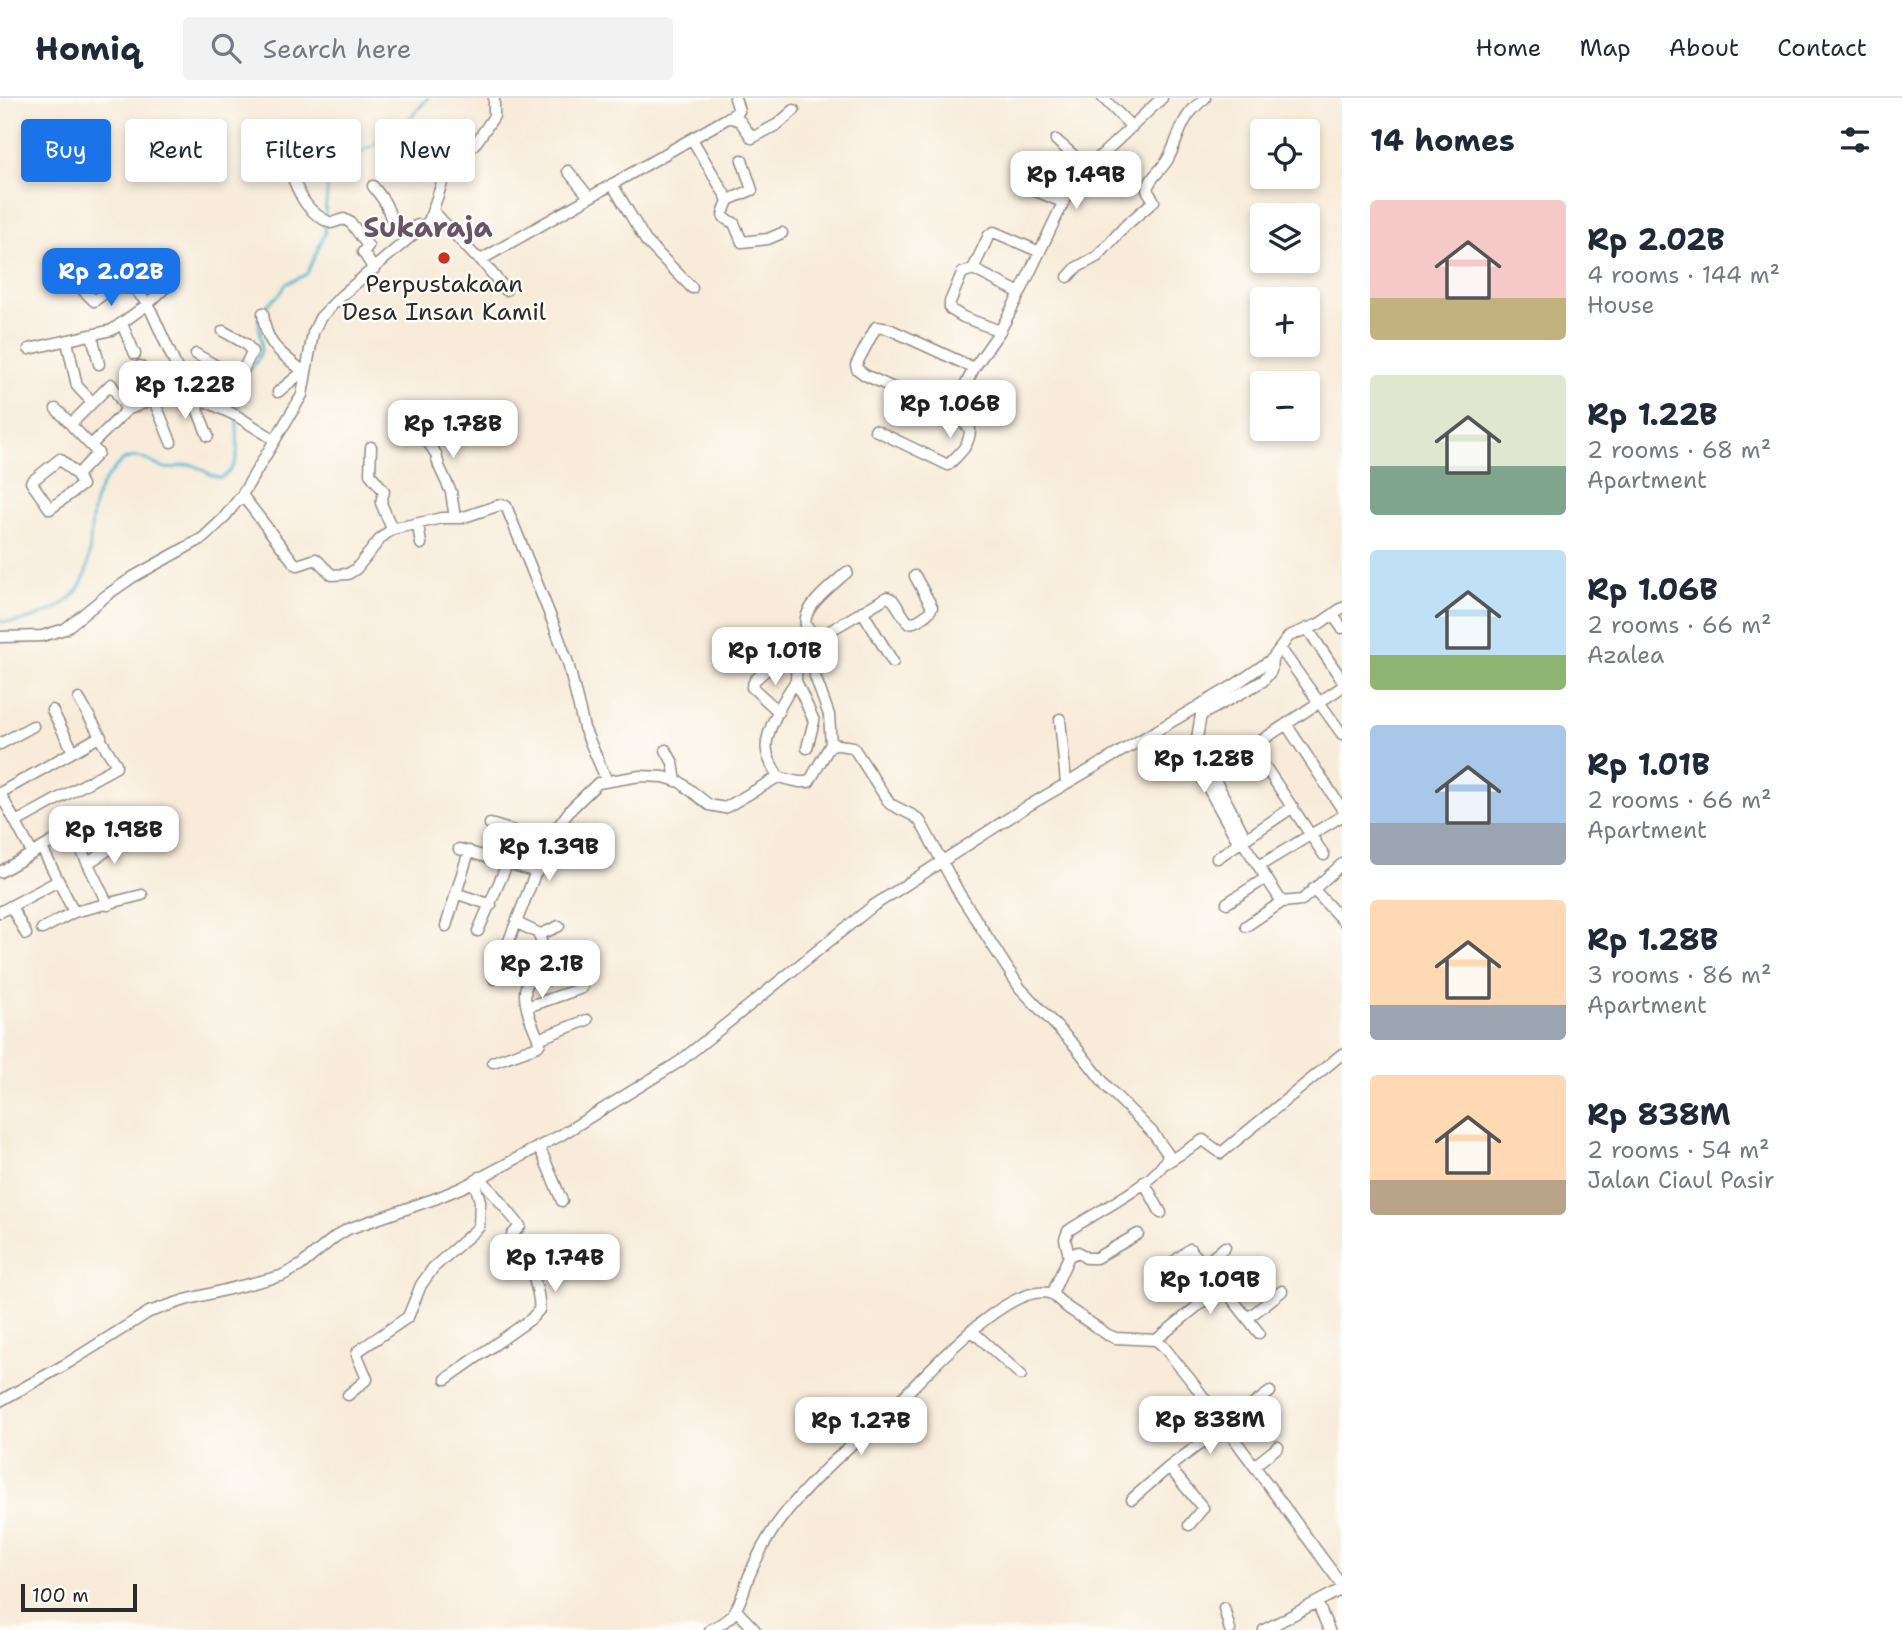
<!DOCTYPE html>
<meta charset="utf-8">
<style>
body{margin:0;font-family:"Shantell Sans",sans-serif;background:#f2f2f3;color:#1f2937;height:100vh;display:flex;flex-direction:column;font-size:26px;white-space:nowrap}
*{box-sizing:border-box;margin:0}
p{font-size:23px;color:#747a83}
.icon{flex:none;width:38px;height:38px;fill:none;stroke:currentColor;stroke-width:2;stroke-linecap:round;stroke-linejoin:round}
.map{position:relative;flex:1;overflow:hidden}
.sheet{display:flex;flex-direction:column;background:#fff;width:560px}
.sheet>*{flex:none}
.guide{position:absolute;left:21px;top:21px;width:665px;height:63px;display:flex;gap:14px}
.tools{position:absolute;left:1250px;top:21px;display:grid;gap:14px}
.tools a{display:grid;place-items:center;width:70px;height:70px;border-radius:7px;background:#fff;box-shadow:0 4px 10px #0003;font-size:35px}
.scale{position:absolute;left:21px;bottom:18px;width:116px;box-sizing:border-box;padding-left:7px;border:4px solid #2b2b2b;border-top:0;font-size:19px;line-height:24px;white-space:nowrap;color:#2b2b2b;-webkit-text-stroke:5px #fdfcf7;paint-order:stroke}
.price{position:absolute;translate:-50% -60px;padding:0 16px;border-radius:14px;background:#fff;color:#222;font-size:23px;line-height:46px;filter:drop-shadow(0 2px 4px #0008)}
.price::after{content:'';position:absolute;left:50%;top:42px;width:21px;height:16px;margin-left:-10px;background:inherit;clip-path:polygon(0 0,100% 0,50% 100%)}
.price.current{background:#1a73e8;color:#fff}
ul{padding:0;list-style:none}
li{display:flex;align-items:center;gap:21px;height:175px;padding:0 28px}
li span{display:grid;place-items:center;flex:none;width:196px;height:140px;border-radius:7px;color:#555}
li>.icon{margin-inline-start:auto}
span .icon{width:84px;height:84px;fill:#fffc;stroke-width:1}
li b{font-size:30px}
h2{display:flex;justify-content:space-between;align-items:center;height:84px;padding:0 28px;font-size:30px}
.pill{padding:0 24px;border-radius:7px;background:#fff;box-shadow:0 4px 10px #0003;font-size:24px;line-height:63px}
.pill.current{background:#1a73e8;color:#fff}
header{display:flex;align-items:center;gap:42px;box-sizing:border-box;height:98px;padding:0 35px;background:#fff;border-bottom:2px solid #e0e1e3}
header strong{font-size:33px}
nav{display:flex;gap:38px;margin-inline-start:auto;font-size:24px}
.search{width:490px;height:63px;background:#f2f2f3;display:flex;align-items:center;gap:18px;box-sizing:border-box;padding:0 24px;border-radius:7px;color:#747a83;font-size:26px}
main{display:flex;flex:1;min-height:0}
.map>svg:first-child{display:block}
</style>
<header>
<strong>Homiq</strong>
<div class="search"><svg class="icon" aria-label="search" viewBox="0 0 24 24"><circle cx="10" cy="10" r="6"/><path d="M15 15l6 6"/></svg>Search here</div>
<nav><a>Home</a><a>Map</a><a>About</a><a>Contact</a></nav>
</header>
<main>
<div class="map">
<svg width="1342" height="1532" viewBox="0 0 1342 1532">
<rect width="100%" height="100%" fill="#fdfcf7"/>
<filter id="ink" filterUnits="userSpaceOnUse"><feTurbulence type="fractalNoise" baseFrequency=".0143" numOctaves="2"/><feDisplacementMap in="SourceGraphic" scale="14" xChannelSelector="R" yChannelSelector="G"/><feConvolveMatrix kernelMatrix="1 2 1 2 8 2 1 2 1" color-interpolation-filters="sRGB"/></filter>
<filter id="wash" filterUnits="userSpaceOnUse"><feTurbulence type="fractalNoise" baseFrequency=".00686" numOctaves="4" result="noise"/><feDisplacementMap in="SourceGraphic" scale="28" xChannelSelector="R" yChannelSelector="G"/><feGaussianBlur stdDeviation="1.57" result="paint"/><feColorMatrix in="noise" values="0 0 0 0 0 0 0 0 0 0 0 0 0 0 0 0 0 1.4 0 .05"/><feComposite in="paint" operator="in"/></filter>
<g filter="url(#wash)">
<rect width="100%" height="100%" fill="#f8ebd9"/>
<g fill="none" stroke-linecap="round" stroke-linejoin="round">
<path stroke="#52b8d0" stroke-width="2.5" d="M325 117 328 82 336 66 375 46 407 24 428 0
M261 212 280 196 286 186 307 176 325 135V127
M238 316C239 308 238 296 240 289 245 277 256 268 260 256 265 243 257 231 259 218
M0 523C17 526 31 521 46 515 118 486 69 419 111 375 115 370 120 363 126 361 145 354 152 369 166 370 175 372 183 365 192 367 203 370 210 379 221 380 244 366 236 346 237 323"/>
</g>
</g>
<g filter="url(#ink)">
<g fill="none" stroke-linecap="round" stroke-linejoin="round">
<defs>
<path id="minor" d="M1103 0 1132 29
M729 19 740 23 752 40 778 26 794 12
M692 41 728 102C724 116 717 118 734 125L742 144 768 141 782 135
M1056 42 1088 70
M568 73 589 99
M292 78C301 101 308 115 331 125L344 121 351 125 368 148 363 154 374 171
M612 86 646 143 692 190
M373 88C377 94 383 100 386 107 392 119 389 126 405 133L418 127
M1036 93 1062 104
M728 102 752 92 742 62
M434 114 474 157 480 161 484 160 726 21 739 13 735 0
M480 161 506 192
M973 171 1020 195
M1068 179 1076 170 1098 158 1125 128 1154 103 1147 92C1149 80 1162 72 1168 61 1182 34 1179 21 1205 0
M125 180 148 206 185 288 203 302 237 318 275 342
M263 215C265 247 281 255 304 274
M122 226 135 256
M223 233 246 246 252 254 224 311
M1000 233 963 219 950 211V204L962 175 973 171 989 137 994 134 1040 154
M92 237 99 266
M67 243 77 288 92 304
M29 251 112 232 148 206 169 186 152 165 149 164 94 203 77 186
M196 256 239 281
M140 268 171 344
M278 294 306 271
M196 298 198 313 208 338
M56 311 71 326
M951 316 974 270 1000 233 1020 195 1073 84 1162 0
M411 319 436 356 439 368 451 394 455 420
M875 332 948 367C959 356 970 348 970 331L959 320 865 277 857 271 856 267 876 229 889 231 974 270
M91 347 127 312 185 288
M371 349 370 376 384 393 381 405 392 431
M60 361 77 377 82 387 50 411 31 384Z
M77 377 98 355 72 328V325L111 286 127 312
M242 397 295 466 298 467 316 461 332 477 348 476 356 471 381 440 392 431 442 420H461L500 407 506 408 554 527 568 565 584 630 607 683
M418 427 421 446
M862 513 893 564
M1333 517 1342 530
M1307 530 1342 582
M0 539 42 538 65 531 107 497 133 479 203 440 223 421 242 397 302 297 313 235 320 220 341 198 429 123 443 82 478 42 494 18V0
M818 540 887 499 893 502 908 525C916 525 930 516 932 509L915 478
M818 540 815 578 829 617 831 646
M818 540C814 536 808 532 806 527 801 510 835 485 847 474
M1280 550 1342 636
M797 559 796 583 814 623 807 650
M774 565 755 582 752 589 779 614
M79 601 101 639
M1203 605 1196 646 1242 733V743
M52 612 73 653
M1203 616 1263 583 1271 573 1272 561
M1060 621 1066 685
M1286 626 1342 711
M1148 641 1187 652 1236 740 1242 743 1282 804
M0 646 33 628
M1252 649 1324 757
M666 652 673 665 676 683
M1211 676 1342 589
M778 679C774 671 768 662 767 653 763 636 786 597 796 583
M16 724 116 669V666L99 639 0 695 30 751 33 755 108 712
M490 726 548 743
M72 733 108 807
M42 750 74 814 142 797
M459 751 537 774
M1217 760 1293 709
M88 765 122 743
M1259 768 1342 718
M0 774 33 755
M1313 791 1342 822
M458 796 491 807
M1227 805 1266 780
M11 808 26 836
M0 814 58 783
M446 828 469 753
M1246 828 1282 804 1302 802 1342 766
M42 831 74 814
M478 833 508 764
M539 837 559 828
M541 870 573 859
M494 881 535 776 546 761 548 743 553 735 572 710 598 685 640 678 664 679 680 684 709 707 725 710 778 679 799 684H809L831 646 853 649 890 706 914 718 920 723 959 795 1020 890 1075 948 1108 990 1152 1034 1168 1056C1162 1084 1091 1116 1068 1133L1065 1141 1069 1158 1052 1196
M527 909 582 890
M538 941 587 922
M493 964 538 948 540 945C534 930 525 912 525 896 525 871 556 876 538 835L517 825
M539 1048 562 1103
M1166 1065 1203 1042 1221 1055 1342 956
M1144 1084 1161 1115
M1069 1158 1078 1154 1086 1160H1096L1138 1136
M534 1163 547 1151
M1161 1174 1190 1151 1222 1188
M1177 1190 1225 1149
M1052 1196 1068 1210 1108 1237 1116 1240 1156 1242 1163 1248 1193 1285 1342 1487
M1232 1199 1264 1174
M1248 1220 1282 1193
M971 1232 1021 1277
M1156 1242 1222 1188 1259 1235
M446 1281 531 1221 539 1212C542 1195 529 1178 534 1163L512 1137 520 1128 480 1079
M348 1297 367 1281 357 1257 358 1253 408 1219 421 1187 433 1170 479 1129 480 1103 474 1083
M0 1303 68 1265 149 1214 185 1202 281 1178 300 1168 335 1139 348 1131 437 1100 463 1089 561 1037 679 964 873 808 1023 711 1236 586 1272 561 1289 538 1319 526 1342 510
M1254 1368 1278 1349
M1169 1369 1203 1410 1189 1427
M1132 1401 1169 1369 1270 1294
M1224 1510 1230 1532
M736 1512 755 1532
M710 1532C718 1528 726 1524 732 1517 741 1506 744 1491 749 1478 757 1459 767 1439 780 1422 814 1377 859 1341 900 1302 928 1275 1010 1181 1052 1196
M1264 1532 1317 1504
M1329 1532 1317 1504 1342 1491"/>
</defs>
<use href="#minor" stroke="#928b82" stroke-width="13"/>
<use href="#minor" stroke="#fff" stroke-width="10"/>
</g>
</g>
<circle fill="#c8321e" stroke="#fdfcf7" stroke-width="2.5" cx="444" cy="160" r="7"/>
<g text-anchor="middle" stroke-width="5" stroke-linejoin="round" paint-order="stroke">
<g font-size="24" fill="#2b2b2b" stroke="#fdfcf7">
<text x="444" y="194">Perpustakaan<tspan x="444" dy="28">Desa Insan Kamil</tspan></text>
</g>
<g font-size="28" font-weight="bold" fill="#675466" stroke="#fdfcf7">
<text x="428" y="139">Sukaraja</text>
</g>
</g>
</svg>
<div class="tools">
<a><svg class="icon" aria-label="locate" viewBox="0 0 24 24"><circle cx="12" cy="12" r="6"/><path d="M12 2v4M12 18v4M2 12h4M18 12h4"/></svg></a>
<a><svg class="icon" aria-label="layers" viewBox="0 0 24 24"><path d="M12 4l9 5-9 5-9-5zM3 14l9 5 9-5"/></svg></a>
<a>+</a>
<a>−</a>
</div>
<div class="scale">100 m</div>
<b class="price" style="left:1076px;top:113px">Rp 1.49B</b>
<b class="price current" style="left:111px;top:210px">Rp 2.02B</b>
<b class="price" style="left:185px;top:323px">Rp 1.22B</b>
<b class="price" style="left:950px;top:342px">Rp 1.06B</b>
<b class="price" style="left:453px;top:362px">Rp 1.78B</b>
<b class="price" style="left:775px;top:589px">Rp 1.01B</b>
<b class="price" style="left:1204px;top:697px">Rp 1.28B</b>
<b class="price" style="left:114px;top:768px">Rp 1.98B</b>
<b class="price" style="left:549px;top:785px">Rp 1.39B</b>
<b class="price" style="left:542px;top:902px">Rp 2.1B</b>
<b class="price" style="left:555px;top:1196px">Rp 1.74B</b>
<b class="price" style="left:1210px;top:1218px">Rp 1.09B</b>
<b class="price" style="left:1210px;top:1358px">Rp 838M</b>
<b class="price" style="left:861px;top:1359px">Rp 1.27B</b>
<div class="guide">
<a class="pill current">Buy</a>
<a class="pill">Rent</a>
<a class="pill">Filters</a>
<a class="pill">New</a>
</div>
</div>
<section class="sheet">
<h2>14 homes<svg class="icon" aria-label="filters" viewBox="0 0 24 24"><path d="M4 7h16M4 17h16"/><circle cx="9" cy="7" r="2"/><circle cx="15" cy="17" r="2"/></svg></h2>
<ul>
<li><span style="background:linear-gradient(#f6c9c9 70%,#c2b280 0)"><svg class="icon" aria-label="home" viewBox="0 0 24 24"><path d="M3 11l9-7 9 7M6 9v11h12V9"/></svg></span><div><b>Rp 2.02B</b><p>4 rooms · 144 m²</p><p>House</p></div></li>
<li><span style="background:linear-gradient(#dfe7d0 65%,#7fa58c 0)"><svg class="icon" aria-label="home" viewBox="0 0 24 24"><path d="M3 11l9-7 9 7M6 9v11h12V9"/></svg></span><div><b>Rp 1.22B</b><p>2 rooms · 68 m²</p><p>Apartment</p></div></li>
<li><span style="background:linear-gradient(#bfe0f5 75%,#8fb573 0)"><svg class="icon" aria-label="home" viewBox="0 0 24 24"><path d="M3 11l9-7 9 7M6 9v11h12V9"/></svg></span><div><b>Rp 1.06B</b><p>2 rooms · 66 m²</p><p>Azalea</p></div></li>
<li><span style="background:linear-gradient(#a9c7e8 70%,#9aa5b1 0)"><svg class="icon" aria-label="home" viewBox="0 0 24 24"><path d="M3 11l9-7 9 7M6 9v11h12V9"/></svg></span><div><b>Rp 1.01B</b><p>2 rooms · 66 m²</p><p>Apartment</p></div></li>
<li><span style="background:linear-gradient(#ffd9b3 75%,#9aa5b1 0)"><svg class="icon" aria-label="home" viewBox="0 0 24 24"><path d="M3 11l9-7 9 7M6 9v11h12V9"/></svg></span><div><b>Rp 1.28B</b><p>3 rooms · 86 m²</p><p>Apartment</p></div></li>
<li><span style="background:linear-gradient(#ffd9b3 75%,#b9a48a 0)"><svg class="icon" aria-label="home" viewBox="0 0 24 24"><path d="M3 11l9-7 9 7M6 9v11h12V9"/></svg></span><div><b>Rp 838M</b><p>2 rooms · 54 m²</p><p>Jalan Ciaul Pasir</p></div></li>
</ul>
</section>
</main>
